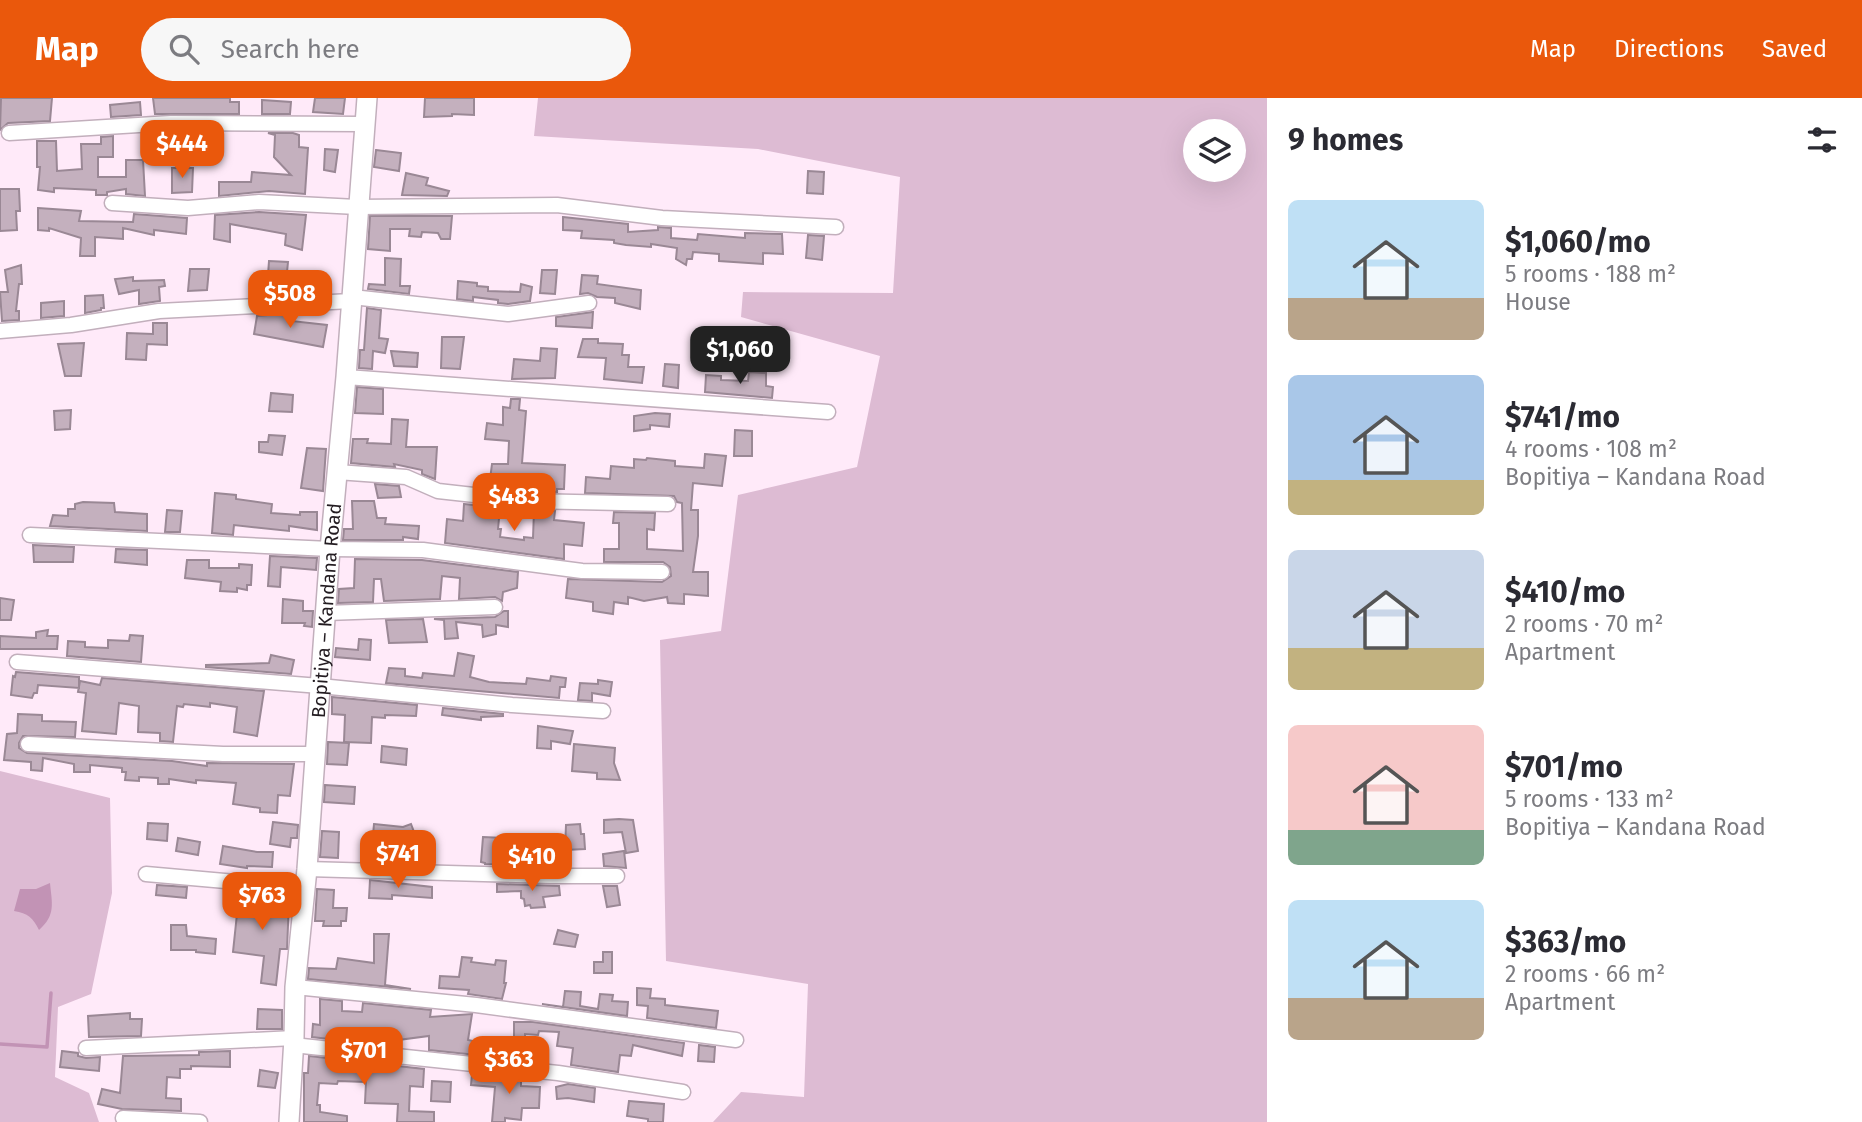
<!DOCTYPE html>
<meta charset="utf-8">
<style>
body{margin:0;font-family:"Fira Sans",sans-serif;background:#f7f7f7;color:#2b2b33;height:100vh;display:flex;flex-direction:column;font-size:26px;white-space:nowrap}
*{box-sizing:border-box;margin:0}
p{font-size:23px;color:#7c7c81}
.icon{flex:none;width:38px;height:38px;fill:none;stroke:currentColor;stroke-width:2;stroke-linecap:round;stroke-linejoin:round}
.map{position:relative;flex:1;overflow:hidden}
.sheet{display:flex;flex-direction:column;background:#fff;width:595px}
.sheet>*{flex:none}
.tools{position:absolute;left:1183px;top:21px;display:grid;gap:14px}
.tools a{display:grid;place-items:center;width:63px;height:63px;border-radius:50%;background:#fff;box-shadow:0 7px 28px #0002;font-size:35px}
.price{position:absolute;translate:-50% -60px;padding:0 16px;border-radius:14px;background:#ea580c;color:#fff;font-size:23px;line-height:46px;filter:drop-shadow(0 2px 4px #0008)}
.price::after{content:'';position:absolute;left:50%;top:42px;width:21px;height:16px;margin-left:-10px;background:inherit;clip-path:polygon(0 0,100% 0,50% 100%)}
.price.selected{background:#222;color:#fff}
ul{padding:0;list-style:none}
li{display:flex;align-items:center;gap:21px;height:175px;padding:0 21px}
li span{display:grid;place-items:center;flex:none;width:196px;height:140px;border-radius:10px;color:#555}
li>.icon{margin-inline-start:auto}
span .icon{width:84px;height:84px;fill:#fffc;stroke-width:1}
li b{font-size:30px}
h2{display:flex;justify-content:space-between;align-items:center;height:84px;padding:0 21px;font-size:30px}
header{display:flex;align-items:center;gap:42px;box-sizing:border-box;height:98px;padding:0 35px;background:#ea580c;color:#fff}
header strong{font-size:33px}
nav{display:flex;gap:38px;margin-inline-start:auto;font-size:24px}
.search{width:490px;height:63px;background:#f7f7f7;display:flex;align-items:center;gap:18px;box-sizing:border-box;padding:0 24px;border-radius:38px;color:#7c7c81;font-size:26px}
main{display:flex;flex:1;min-height:0}
.map>svg:first-child{display:block}
</style>
<header>
<strong>Map</strong>
<div class="search"><svg class="icon" aria-label="search" viewBox="0 0 24 24"><circle cx="10" cy="10" r="6"/><path d="M15 15l6 6"/></svg>Search here</div>
<nav><a>Map</a><a>Directions</a><a>Saved</a></nav>
</header>
<main>
<div class="map">
<svg width="1267" height="1024" viewBox="0 0 1267 1024">
<rect width="100%" height="100%" fill="#ffeaf9"/>
<path fill="#ddbbd3" fill-rule="evenodd" d="M538 0H1267V1024H713L741 994 804 999 808 886 666 863 660 542 721 533 738 397 857 369 880 258 741 219 743 194 893 195 900 79 758 51 534 38ZM1234 33V72H1195V33Z
M0 673 110 700 112 795 91 896 58 909 55 979 89 995 99 1024H0Z"/>
<path fill="#c293b5" d="M50 785C52 806 56 817 39 832 33 820 28 815 14 813L20 791H36Z"/>
<g fill="none" stroke-linecap="round" stroke-linejoin="round">
<path stroke="#c293b5" stroke-width="3.5" d="M0 946 47 949 51 895"/>
</g>
<path fill="#c4b0be" stroke="#9a8895" stroke-width="2" d="M1 0H52L50 23 8 25 0 32Z
M153 0H230V4H239V16H155Z
M315 0H345L343 16 313 14Z
M425 0H474V17L452 16V18L424 19Z
M262 2 291 4 290 16H262Z
M140 4 141 17 111 19 110 7Z
M158 35H173V58H162Z
M268 35H293L299 37V49L308 50 305 96 269 93 219 98V84H251L252 74 291 77 274 59 275 37Z
M113 38V59H98V79H126V62H143L145 98 126 96V91L107 94V97H96V92L54 90V94L38 92 40 69H37V43H56L57 73 82 71 81 46H101V39Z
M325 51 338 52 335 74 324 72Z
M376 52 401 55 399 73 374 69Z
M172 70H193L192 94 172 95Z
M808 73 824 74 823 96 807 95Z
M406 75 428 80 426 87 449 93 447 98 402 97Z
M0 91H19L20 113H16L17 132 0 133Z
M38 110 81 113 79 123 133 124 134 116 187 120 186 136 154 132V137L123 130V141L95 139V158H80L81 140 49 130V133L38 132Z
M259 114 306 117 302 152 285 147 286 136 230 126V144L214 141 215 117Z
M370 118H452L450 141H441L438 135 422 134 421 139 409 138 410 131H390V153L368 151Z
M563 119 628 126V134L658 132V129L671 130V140L697 142 698 136 745 140V135L782 136 783 156 763 155V166L719 163V156L693 154 692 161H687L686 167 676 161 677 150 651 146V149L626 147 614 145V142L581 140 582 133 563 132Z
M808 137 824 138 822 162 806 160Z
M385 160 401 161 400 188H410L409 196 368 191 369 186 385 187Z
M269 163 288 164 287 174 309 173 308 196 294 195V192L267 191Z
M21 167 22 186H19L16 213H19V222L2 223 0 194H8L5 172Z
M190 171H209L207 192 188 193Z
M542 172H557L555 196 540 195Z
M582 177 598 178 597 186 641 192 640 211 615 205V200L597 199 588 195 580 196Z
M133 179V183L164 182 165 188 159 189 160 203 139 206V192L119 196 115 181Z
M458 183 477 185V188L488 189V193L520 194 521 186 532 189 530 203 508 206 498 205V202L473 199V203L457 201Z
M103 197 104 210H101V212L85 215V198Z
M64 203V218L41 220V205Z
M367 210 381 212 379 240 388 241 385 255 373 253 372 271 359 270 360 252H364Z
M593 214 592 230 556 228V219Z
M278 216 292 219 291 223 327 227 323 249 254 236 257 218Z
M153 225H167V247L147 246 146 262 126 261 127 235 153 236Z
M442 239H464L460 271 441 270Z
M583 241H598V245L623 246 622 257H629L628 269H644L642 285 604 281 606 260 578 259Z
M729 241 743 242 741 263 728 262Z
M84 245 81 278H65L58 246Z
M541 250 557 251 555 280 512 281 514 261 540 263Z
M391 253 418 255 417 269 394 268Z
M665 266 679 267 678 290 663 288Z
M749 274 766 275V288L773 289 772 300 705 294 706 277 721 278V282L748 283Z
M357 289 383 291V316L355 315Z
M271 295 293 297 292 314 269 313Z
M511 301H520L519 312 526 313 522 365 565 367 564 391H557V394L529 393 489 389 492 366H508L509 343 485 341 487 325 503 327V309L510 310Z
M71 312 70 331 55 332 54 313Z
M655 315 670 316 669 329 650 327V331L634 333V318Z
M392 321 408 322 406 349H437L435 381 422 376V372L394 366 395 369 351 365 353 341H368L367 345 391 346Z
M735 332 752 333V358H734Z
M269 337 285 338 282 357 259 354V344H268Z
M307 350 326 351 323 393 301 390Z
M705 356 726 358 722 388 693 385 691 412H698V438L693 474H708V498L684 496V506L668 505 667 499 644 503 628 499V506L614 504 613 516 593 513V504L566 500 568 481 662 484 671 478 670 469 663 464H604V451H619V425H613L614 414 655 415 654 432 647 431V451L683 453 682 405 677 404 674 398 585 395 586 379 610 381 611 368 634 370V361L646 362 647 360 675 363V368L704 370Z
M375 386 399 388 401 399 378 400Z
M215 395 236 397V401L272 406 271 415 300 417V414H317V432L289 428V433L234 427 233 437 212 435Z
M352 403H374L377 420H386L385 426 419 428 418 441 403 439V442H343L344 431H353Z
M83 404 114 405 115 414 147 416V433L50 428 53 417 68 418V411H75V406Z
M464 406 500 410 498 431H501L500 439 524 442V439L533 440 534 413H555L554 422 584 425 582 448 564 446V461L445 445 447 421 463 423Z
M167 412 182 413 180 434H165Z
M33 447 74 449 73 464H34Z
M116 451 147 452V467L115 464Z
M270 458 317 460 316 472 281 469 280 489 268 488Z
M355 461 422 462 518 474 517 490 503 494 502 503 495 499 459 501 460 480 442 478 440 501 384 503 381 481H374L373 504 338 505 339 491 354 490Z
M187 462H209V470H239V466L252 467 251 487H247V492L237 490V494L220 493 221 484 185 480Z
M0 500 14 502 11 522H0Z
M283 501 303 503V513H313L312 529 304 528 305 525H282Z
M504 513H508V529L496 527V536L483 539 482 527 456 524 458 540 445 541 444 522 434 521 495 519Z
M423 521 427 544 389 545 386 522Z
M48 532 47 538H58L57 551H0V538L36 540V534Z
M130 537 143 538 141 564 67 558 68 543 85 544V549L108 550V542L129 543Z
M359 541 371 542 370 562 335 559 336 550 358 552Z
M458 555 474 558 470 579 489 584 526 586 527 580 550 583 551 578 566 580 565 589H560L559 600 386 585 389 570 405 571V578L422 580 423 575 454 578Z
M271 557 294 562 291 576 206 569V567L269 565Z
M16 574 79 579V590L38 587 37 595H34L32 600 11 597 13 578 15 579Z
M102 580 264 593 257 638 234 634 237 609 210 605V609L184 606 183 609 177 608 173 644 160 643V635L138 634 139 608 119 605 116 636 82 633 86 595 78 594 80 583 100 587Z
M598 582 612 584 610 598 592 595V603L578 602 580 585 598 586Z
M332 599 417 607 416 618 385 617V620L372 619 371 645 344 644 345 617 332 616Z
M443 610 503 616V618L481 619V622L442 617Z
M18 616 42 617V623L76 624 75 639 23 638 19 645V650L27 655 172 663 207 668V665L294 666 290 698 278 697 277 715 260 714V710L233 706 236 685 196 682V685L169 681V686H158V680L139 679V683L125 682 126 674H122V670L90 667V674H74V666L43 660 42 673 31 672V664L4 662 7 636 17 635Z
M538 628 573 633 570 646 551 643V651L537 650Z
M328 644 349 645 347 667 327 666Z
M574 646 615 650 614 665 620 682 597 681V675L572 673Z
M382 648 407 651 406 667 381 664Z
M325 687 355 689 354 706 324 704Z
M619 721 633 722 638 753 626 755 622 734 604 735V722Z
M273 724 298 727 297 740H291L290 749 270 746Z
M148 725 168 726 167 743 147 741Z
M374 726 403 729 411 726 417 742 398 749V751L372 748Z
M580 726 581 736H584L585 751 565 752 566 727Z
M322 733 339 734 338 760 320 759Z
M483 739 523 741 522 751 546 753 545 768 485 766V765L481 764Z
M178 740 200 744 198 757 176 753Z
M223 748 257 754H273L272 769 247 768V770L220 766Z
M624 753 626 770 604 768 603 756Z
M370 782 432 789V800L392 797V801L369 800Z
M497 786 559 788 560 797 543 799 545 809 531 810 530 807 525 808 524 801 521 800V793L497 794Z
M157 787 187 789 186 800 156 797Z
M603 788H617L620 807 607 809Z
M317 791 334 792 333 810H347L346 823H341V828H323L324 823H315Z
M250 795 261 797 259 803 289 804 287 851H280L276 887 261 885 264 858 233 854 239 797 249 799Z
M171 827H186L187 838 216 841 215 856 196 854V852H171Z
M558 832 578 837 575 849 554 846Z
M374 836H389L385 887 411 891 308 881 309 870 336 871 338 860 374 865Z
M603 854H612V875H594V864H603Z
M462 859 472 860 471 864 495 867 496 862 506 863 504 885H506L502 901 468 896 469 892 439 890 440 878 459 879Z
M637 890 651 891 650 900 665 901V907L718 913 716 930 647 920 648 908 637 907Z
M565 893 581 894 580 908 598 911 600 896 613 897 612 903 628 904 627 918 542 906 563 909Z
M320 901 342 903V913L362 914 363 905 431 912 430 919 472 916 468 942 507 950 505 960 429 952V938L391 943 390 948 312 939 313 926 320 927Z
M258 911 282 912V931H257Z
M130 915V921H142L141 938 89 939 88 918Z
M514 924H533L684 945 682 958 633 947 631 958 620 957 618 974 571 967 573 950 557 948 559 934 539 933 538 937 525 936V943H514Z
M699 947 715 949 714 964 698 963Z
M62 953 78 955V958L86 960 100 959 99 973 60 969Z
M230 953V969L191 968V971H180V980L167 979 166 1000 181 1001V1013L122 1011 98 1006 102 991 120 995 123 958 199 957V954Z
M309 958 424 971 423 989 410 988 409 1013 434 1014V1024H397L398 1006 365 1005 366 984 338 983 337 986 319 985 317 1007H320V1014L347 1018V1024H304V975H308Z
M260 972 278 975 275 990 258 988Z
M472 976 521 981V988L540 989 539 1010H522L521 1022 505 1020V1024H492L495 989 471 987Z
M432 983 451 984 450 1004 431 1003Z
M568 986 595 990 594 1004 568 1000 557 1001 556 989Z
M629 1003 664 1006 663 1024H648V1021L627 1018Z"/>
<g fill="none" stroke-linecap="round" stroke-linejoin="round">
<defs>
<path id="street" d="M9 35 171 25 364 26
M112 105 188 110 259 104 357 109 557 107 662 120 836 129
M352 199 508 216 589 205
M0 233 71 227 159 213 351 203
M346 279 828 314
M337 374 406 379 438 393 528 403 668 406
M30 437 330 451 423 452 582 473 662 474
M326 515 495 509
M17 564 320 588 512 607 603 613
M28 646 223 656H315
M307 771 551 778H617
M146 776 304 790
M295 889 476 907 736 942
M293 947 558 975 683 994
M86 950 294 940
M123 1020 200 1024"/>
<g id="secondary">
<path id="s1" d="M289 1024 294 940 295 889 307 771 330 451 346 279 367 0"/>
</g>
</defs>
<use href="#street" stroke="#c2afbc" stroke-width="17"/>
<use href="#secondary" stroke="#c2afbc" stroke-width="22"/>
<use href="#street" stroke="#fff" stroke-width="14"/>
<use href="#secondary" stroke="#fff" stroke-width="19"/>
</g>
<g text-anchor="middle" stroke-width="7" stroke-linejoin="round" paint-order="stroke">
<g font-size="19" fill="#231c21" stroke="#fefefe">
<text dy="7" stroke="none"><textPath href="#s1" startOffset="513">Bopitiya – Kandana Road</textPath></text>
</g>
</g>
</svg>
<div class="tools">
<a><svg class="icon" aria-label="layers" viewBox="0 0 24 24"><path d="M12 4l9 5-9 5-9-5zM3 14l9 5 9-5"/></svg></a>
</div>
<b class="price" style="left:182px;top:82px">$444</b>
<b class="price" style="left:290px;top:232px">$508</b>
<b class="price selected" style="left:740px;top:288px">$1,060</b>
<b class="price" style="left:514px;top:435px">$483</b>
<b class="price" style="left:398px;top:792px">$741</b>
<b class="price" style="left:532px;top:795px">$410</b>
<b class="price" style="left:262px;top:834px">$763</b>
<b class="price" style="left:364px;top:989px">$701</b>
<b class="price" style="left:509px;top:998px">$363</b>
</div>
<section class="sheet">
<h2>9 homes<svg class="icon" aria-label="filters" viewBox="0 0 24 24"><path d="M4 7h16M4 17h16"/><circle cx="9" cy="7" r="2"/><circle cx="15" cy="17" r="2"/></svg></h2>
<ul>
<li><span style="background:linear-gradient(#bfe0f5 70%,#b9a48a 0)"><svg class="icon" aria-label="home" viewBox="0 0 24 24"><path d="M3 11l9-7 9 7M6 9v11h12V9"/></svg></span><div><b>$1,060/mo</b><p>5 rooms · 188 m²</p><p>House</p></div></li>
<li><span style="background:linear-gradient(#a9c7e8 75%,#c2b280 0)"><svg class="icon" aria-label="home" viewBox="0 0 24 24"><path d="M3 11l9-7 9 7M6 9v11h12V9"/></svg></span><div><b>$741/mo</b><p>4 rooms · 108 m²</p><p>Bopitiya – Kandana Road</p></div></li>
<li><span style="background:linear-gradient(#c9d6e8 70%,#c2b280 0)"><svg class="icon" aria-label="home" viewBox="0 0 24 24"><path d="M3 11l9-7 9 7M6 9v11h12V9"/></svg></span><div><b>$410/mo</b><p>2 rooms · 70 m²</p><p>Apartment</p></div></li>
<li><span style="background:linear-gradient(#f6c9c9 75%,#7fa58c 0)"><svg class="icon" aria-label="home" viewBox="0 0 24 24"><path d="M3 11l9-7 9 7M6 9v11h12V9"/></svg></span><div><b>$701/mo</b><p>5 rooms · 133 m²</p><p>Bopitiya – Kandana Road</p></div></li>
<li><span style="background:linear-gradient(#bfe0f5 70%,#b9a48a 0)"><svg class="icon" aria-label="home" viewBox="0 0 24 24"><path d="M3 11l9-7 9 7M6 9v11h12V9"/></svg></span><div><b>$363/mo</b><p>2 rooms · 66 m²</p><p>Apartment</p></div></li>
</ul>
</section>
</main>
